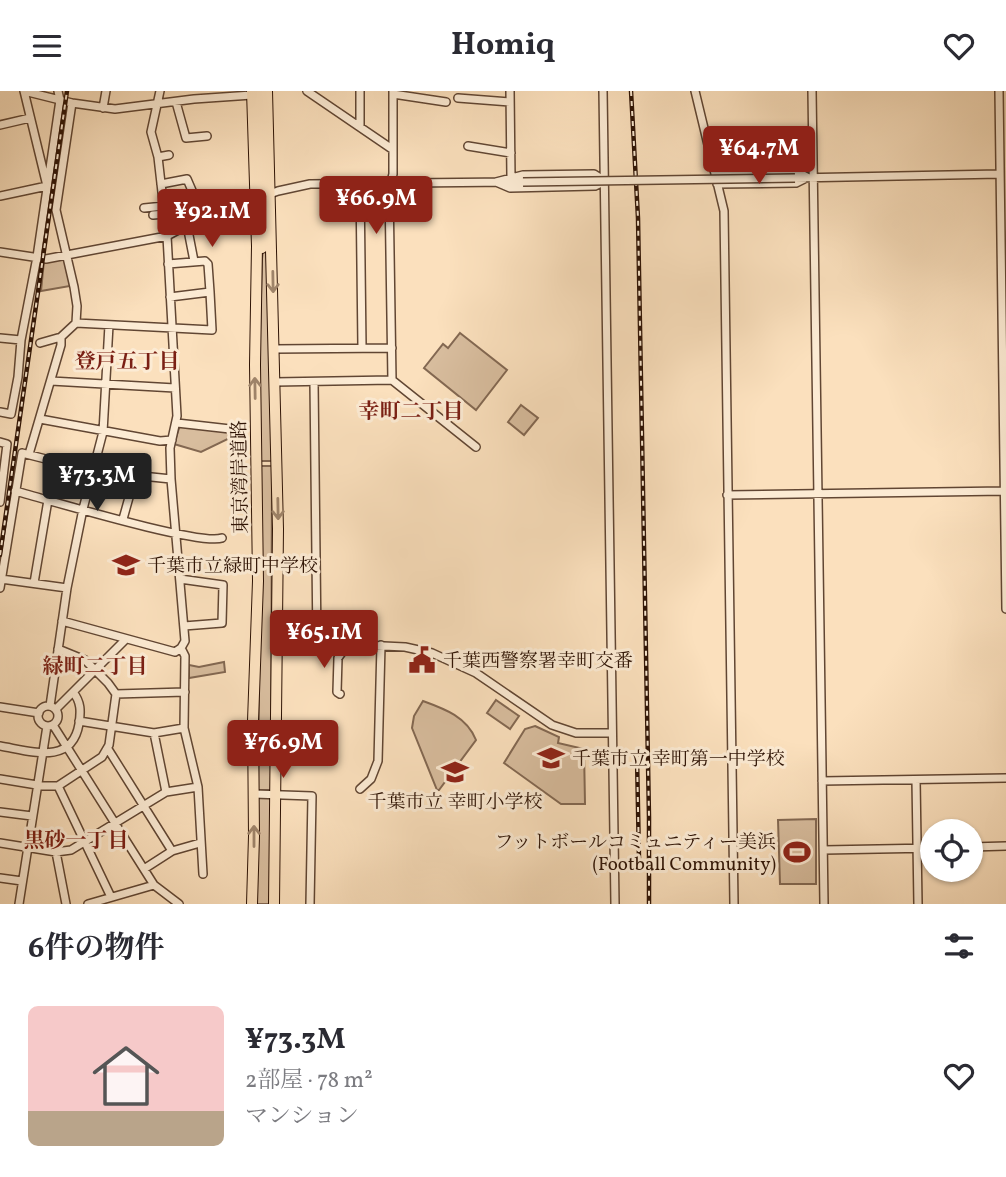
<!DOCTYPE html>
<html lang="ja">
<meta charset="utf-8">
<style>
body{margin:0;font-family:Vollkorn,"Noto Serif JP",serif;background:#f7f7f7;color:#2b2b33;height:100vh;display:flex;flex-direction:column;font-size:26px;white-space:nowrap}
*{box-sizing:border-box;margin:0}
p{font-size:23px;color:#7c7c81}
.icon{flex:none;width:38px;height:38px;fill:none;stroke:currentColor;stroke-width:2;stroke-linecap:round;stroke-linejoin:round}
.map{position:relative;height:813px;overflow:hidden}
.details{display:flex;flex-direction:column;background:#fff;flex:1}
.details>*{flex:none}
.tools{position:absolute;left:920px;top:728px;display:grid;gap:14px}
.tools a{display:grid;place-items:center;width:63px;height:63px;border-radius:50%;background:#fff;box-shadow:0 2px 5px #0004;font-size:35px}
.price{position:absolute;translate:-50% -60px;padding:0 16px;border-radius:7px;background:#8f2418;color:#fff;font-size:23px;line-height:46px;filter:drop-shadow(0 2px 4px #0008)}
.price::after{content:'';position:absolute;left:50%;top:42px;width:21px;height:16px;margin-left:-10px;background:inherit;clip-path:polygon(0 0,100% 0,50% 100%)}
.price.selected{background:#222;color:#fff}
ul{padding:0;list-style:none}
li{display:flex;align-items:center;gap:21px;height:175px;padding:0 28px}
li span{display:grid;place-items:center;flex:none;width:196px;height:140px;border-radius:10px;color:#555}
li>.icon{margin-inline-start:auto}
span .icon{width:84px;height:84px;fill:#fffc;stroke-width:1}
li b{font-size:30px}
h2{display:flex;justify-content:space-between;align-items:center;height:84px;padding:0 28px;font-size:30px}
header{display:flex;justify-content:space-between;align-items:center;height:91px;padding:0 28px;background:#fff;font-size:32px;font-weight:700}
.map>svg:first-child{display:block}
</style>
<header><svg class="icon" aria-label="menu" viewBox="0 0 24 24"><path d="M4 6h16M4 12h16M4 18h16"/></svg>Homiq<svg class="icon" aria-label="heart" viewBox="0 0 24 24"><path d="M12 20l-8-8c-3-5 5-10 8-4 3-6 11-1 8 4z"/></svg></header>
<div class="map">
<svg width="1006" height="813" viewBox="0 0 1006 813">
<rect width="100%" height="100%" fill="#fbe0bd"/>
<filter id="stains"><feTurbulence type="fractalNoise" baseFrequency=".00286" numOctaves="4"/><feColorMatrix values="0 0 0 0 .2 0 0 0 0 .09 0 0 0 0 .02 0 0 0 .5 -.17"/></filter>
<radialGradient id="worn" r=".72"><stop offset=".6" stop-color="#630" stop-opacity="0"/><stop offset="1" stop-color="#630" stop-opacity=".3"/></radialGradient>
<path fill="#d8bd9e" stroke="#836852" stroke-width="2" d="M266 132 272 370H261L259 277 262 168Z
M63 168 65 169 70 195 41 200 44 170Z
M460 242 507 279 476 319 424 277 443 253 448 257Z
M521 314 538 327 524 344 508 331Z
M180 334 233 341 234 345 201 361 174 353Z
M261 375H272L271 699H258Z
M224 571 225 581 189 587V574L199 576Z
M496 609 519 625 510 638 487 622Z
M423 610C445 618 467 626 476 649L439 699H437L412 637 414 625Z
M535 635 559 646 558 652 584 658 585 713H561L504 672 525 638Z
M258 705 271 706V813H255Z
M816 728V793H780L778 729Z"/>
<g fill="none" stroke-linecap="round" stroke-linejoin="round">
<defs>
<path id="minor" d="M24 0 72 12 115 18 194 8 252 4
M307 0 392 58
M360 0V36
M510 0 511 86
M603 0 615 813
M695 0 724 120 734 813
M812 0 824 813
M999 0 1006 518
M393 3 446 11
M458 7 510 11
M176 11 186 47 207 45
M72 12 56 119 74 196 77 215 76 232
M103 17 106 0
M0 34 30 27
M468 55 511 62
M158 66 169 64
M715 82 796 80 807 86
M594 83 605 90 595 95 510 97 496 91 523 84Z
M795 87 1000 83
M161 93 187 88 203 125
M360 93 362 256
M717 93 796 92 804 88
M0 105 47 95 24 0
M144 117 164 115
M153 124 165 123
M187 134 194 170
M0 161 46 168 167 145 212 121 242 113 278 100 310 93 523 91
M168 173 205 170 208 173 210 201
M0 247 21 249
M40 252 61 246 76 232 212 239 210 201 170 206
M275 258 392 257
M392 289 389 98 393 83V0
M51 290 175 297
M275 291 392 289 476 356
M314 291 317 552
M0 321 11 323 18 286 21 249 37 166 60 9 58 0
M40 328 160 350 172 349
M177 332 230 338
M0 351 7 353 0 411
M29 363 61 254V246
M15 400C49 409 200 455 222 447
M727 404 1005 400
M123 428 135 385
M1 488 67 497
M180 488 223 494 222 532 184 535
M34 492 48 409
M0 497 22 362 93 380 171 388
M62 530 175 561 181 557 185 550 171 388 170 357 177 325 167 145 158 66 151 41 160 0
M278 550 405 556 432 562 476 582 552 634 576 642H612
M181 557 185 565 184 637 198 696 203 783
M116 603 185 601
M340 603 337 601 338 567 348 553
M50 615 67 497 83 418 103 341 109 234
M38 625a10 10 0 1 1 20 0a10 10 0 1 1-20 0Z
M0 616 39 622
M56 618 126 548
M79 630 154 642 184 637
M53 634 154 794 179 813
M154 642 166 701
M0 655C30 660 72 675 79 633 81 620 81 611 73 601
M108 658 172 760
M0 688 37 694
M916 689 918 813
M822 690 1006 687
M37 695H58L102 666 109 654 116 603 108 592 85 569 58 558
M58 695 111 806
M360 698 371 688 378 670 381 554
M253 703 312 705 310 813
M0 721 32 725
M0 752 56 761 71 759 166 701 198 696
M971 756 1006 755
M824 759 933 757
M56 761 66 813
M144 778 172 760 200 752
M0 787 22 790
M19 813 47 635
M88 813 154 794"/>
<path id="highway" d="M252 0 257 155 255 274 258 490 253 630 254 745 252 813
M267 0 278 438 274 813
M257 106C268 90 258 25 262 0
M262 157 265 119"/>
</defs>
<use href="#minor" stroke="#614633" stroke-width="10"/>
<use href="#highway" stroke="#2e1305" stroke-width="12"/>
<use href="#minor" stroke="#fcebd4" stroke-width="7"/>
<use href="#highway" stroke="#fbe0bd" stroke-width="10"/>
<defs>
<path id="rail" d="M631 0 638 127 649 726V813
M0 464 67 0
M637 666 639 768"/>
</defs>
<use href="#rail" stroke="#2e1305" stroke-width="4.5"/>
<use href="#rail" stroke="#fcebd4" stroke-width="2" stroke-dasharray="5" stroke-linecap="butt"/>
<defs>
<path id="minor-bridge" d="M523 91 795 87"/>
</defs>
<use href="#minor-bridge" stroke="#614633" stroke-width="10" stroke-linecap="butt"/>
<use href="#minor-bridge" stroke="#fcebd4" stroke-width="7"/>
</g>
<defs><path id="oneway-shaft" d="M-6 0H5M1.5-3L5.5 0L1.5 3" fill="none" stroke-width="1.6" stroke-linecap="round" stroke-linejoin="round" transform="scale(1.75)"/></defs>
<g stroke="#9f846a">
<use href="#oneway-shaft" transform="translate(273 191) rotate(89)"/>
<use href="#oneway-shaft" transform="translate(255 297) rotate(-91)"/>
<use href="#oneway-shaft" transform="translate(278 418) rotate(89)"/>
<use href="#oneway-shaft" transform="translate(254 745) rotate(-90)"/>
</g>
<defs>
<symbol id="school-bare" viewBox="-9 -9 18 18"><path d="M0-5L7-2L0 1L-7-2ZM-4 1L0 2.5L4 1V4Q0 6-4 4Z" fill="#8f2418" stroke="#fcebd4" stroke-width="2.5" paint-order="stroke"/></symbol>
<symbol id="civic-bare" viewBox="-9 -9 18 18"><path d="M-.6-6.5H3V-4.5H.6V-3L4-1V1h2V6H-6V1h2V-1L-.6-3ZM-1.2 2.5V6h2.4V2.5Z" fill="#8f2418" stroke="#fcebd4" stroke-width="2.5" paint-order="stroke"/></symbol>
<symbol id="stadium-bare" viewBox="-9 -9 18 18"><path d="M0-5a6.5 5 0 1 0 0 10a6.5 5 0 1 0 0-10ZM-3.5-1.8h7v3.6h-7Z" fill="#8f2418" stroke="#fcebd4" stroke-width="2.5" paint-order="stroke"/></symbol>
</defs>
<g fill-rule="evenodd">
<use href="#school-bare" x="107" y="455" width="38" height="38"/>
<use href="#civic-bare" x="403" y="550" width="38" height="38"/>
<use href="#school-bare" x="532" y="648" width="38" height="38"/>
<use href="#school-bare" x="436" y="662" width="38" height="38"/>
<use href="#stadium-bare" x="778" y="742" width="38" height="38"/>
</g>
<g text-anchor="middle" stroke-width="6" stroke-linejoin="round" paint-order="stroke">
<g font-size="19" fill="#2e1305" stroke="#fcebd4">
<text transform="translate(239 386) rotate(-91)" y="7">東京湾岸道路</text>
</g>
<g font-size="19" fill="#2e1305" stroke="#fcebd4" text-anchor="start">
<text x="147" y="481">千葉市立緑町中学校</text>
<text x="443" y="576">千葉西警察署幸町交番</text>
<text x="572" y="674">千葉市立 幸町第一中学校</text>
<text x="455" y="717" text-anchor="middle">千葉市立 幸町小学校</text>
<text x="776" y="757" text-anchor="end">フットボールコミュニティー美浜<tspan x="776" dy="22">(Football Community)</tspan></text>
</g>
<g font-size="21" font-weight="bold" fill="#7a1f14" stroke="#fcebd4">
<text x="127" y="277">登戸五丁目</text>
<text x="411" y="327">幸町二丁目</text>
<text x="95" y="582">緑町二丁目</text>
<text x="76" y="756">黒砂一丁目</text>
</g>
</g>
<rect width="100%" height="100%" filter="url(#stains)"/>
<rect width="100%" height="100%" fill="url(#worn)"/>
</svg>
<div class="tools">
<a><svg class="icon" aria-label="locate" viewBox="0 0 24 24"><circle cx="12" cy="12" r="6"/><path d="M12 2v4M12 18v4M2 12h4M18 12h4"/></svg></a>
</div>
<b class="price" style="left:759px;top:95px">¥64.7M</b>
<b class="price" style="left:376px;top:145px">¥66.9M</b>
<b class="price" style="left:212px;top:158px">¥92.1M</b>
<b class="price selected" style="left:97px;top:422px">¥73.3M</b>
<b class="price" style="left:324px;top:579px">¥65.1M</b>
<b class="price" style="left:283px;top:689px">¥76.9M</b>
</div>
<section class="details">
<h2>6件の物件<svg class="icon" aria-label="filters" viewBox="0 0 24 24"><path d="M4 7h16M4 17h16"/><circle cx="9" cy="7" r="2"/><circle cx="15" cy="17" r="2"/></svg></h2>
<ul>
<li><span style="background:linear-gradient(#f6c9c9 75%,#b9a48a 0)"><svg class="icon" aria-label="home" viewBox="0 0 24 24"><path d="M3 11l9-7 9 7M6 9v11h12V9"/></svg></span><div><b>¥73.3M</b><p>2部屋 · 78 m²</p><p>マンション</p></div><svg class="icon" aria-label="heart" viewBox="0 0 24 24"><path d="M12 20l-8-8c-3-5 5-10 8-4 3-6 11-1 8 4z"/></svg></li>
</ul>
</section>
